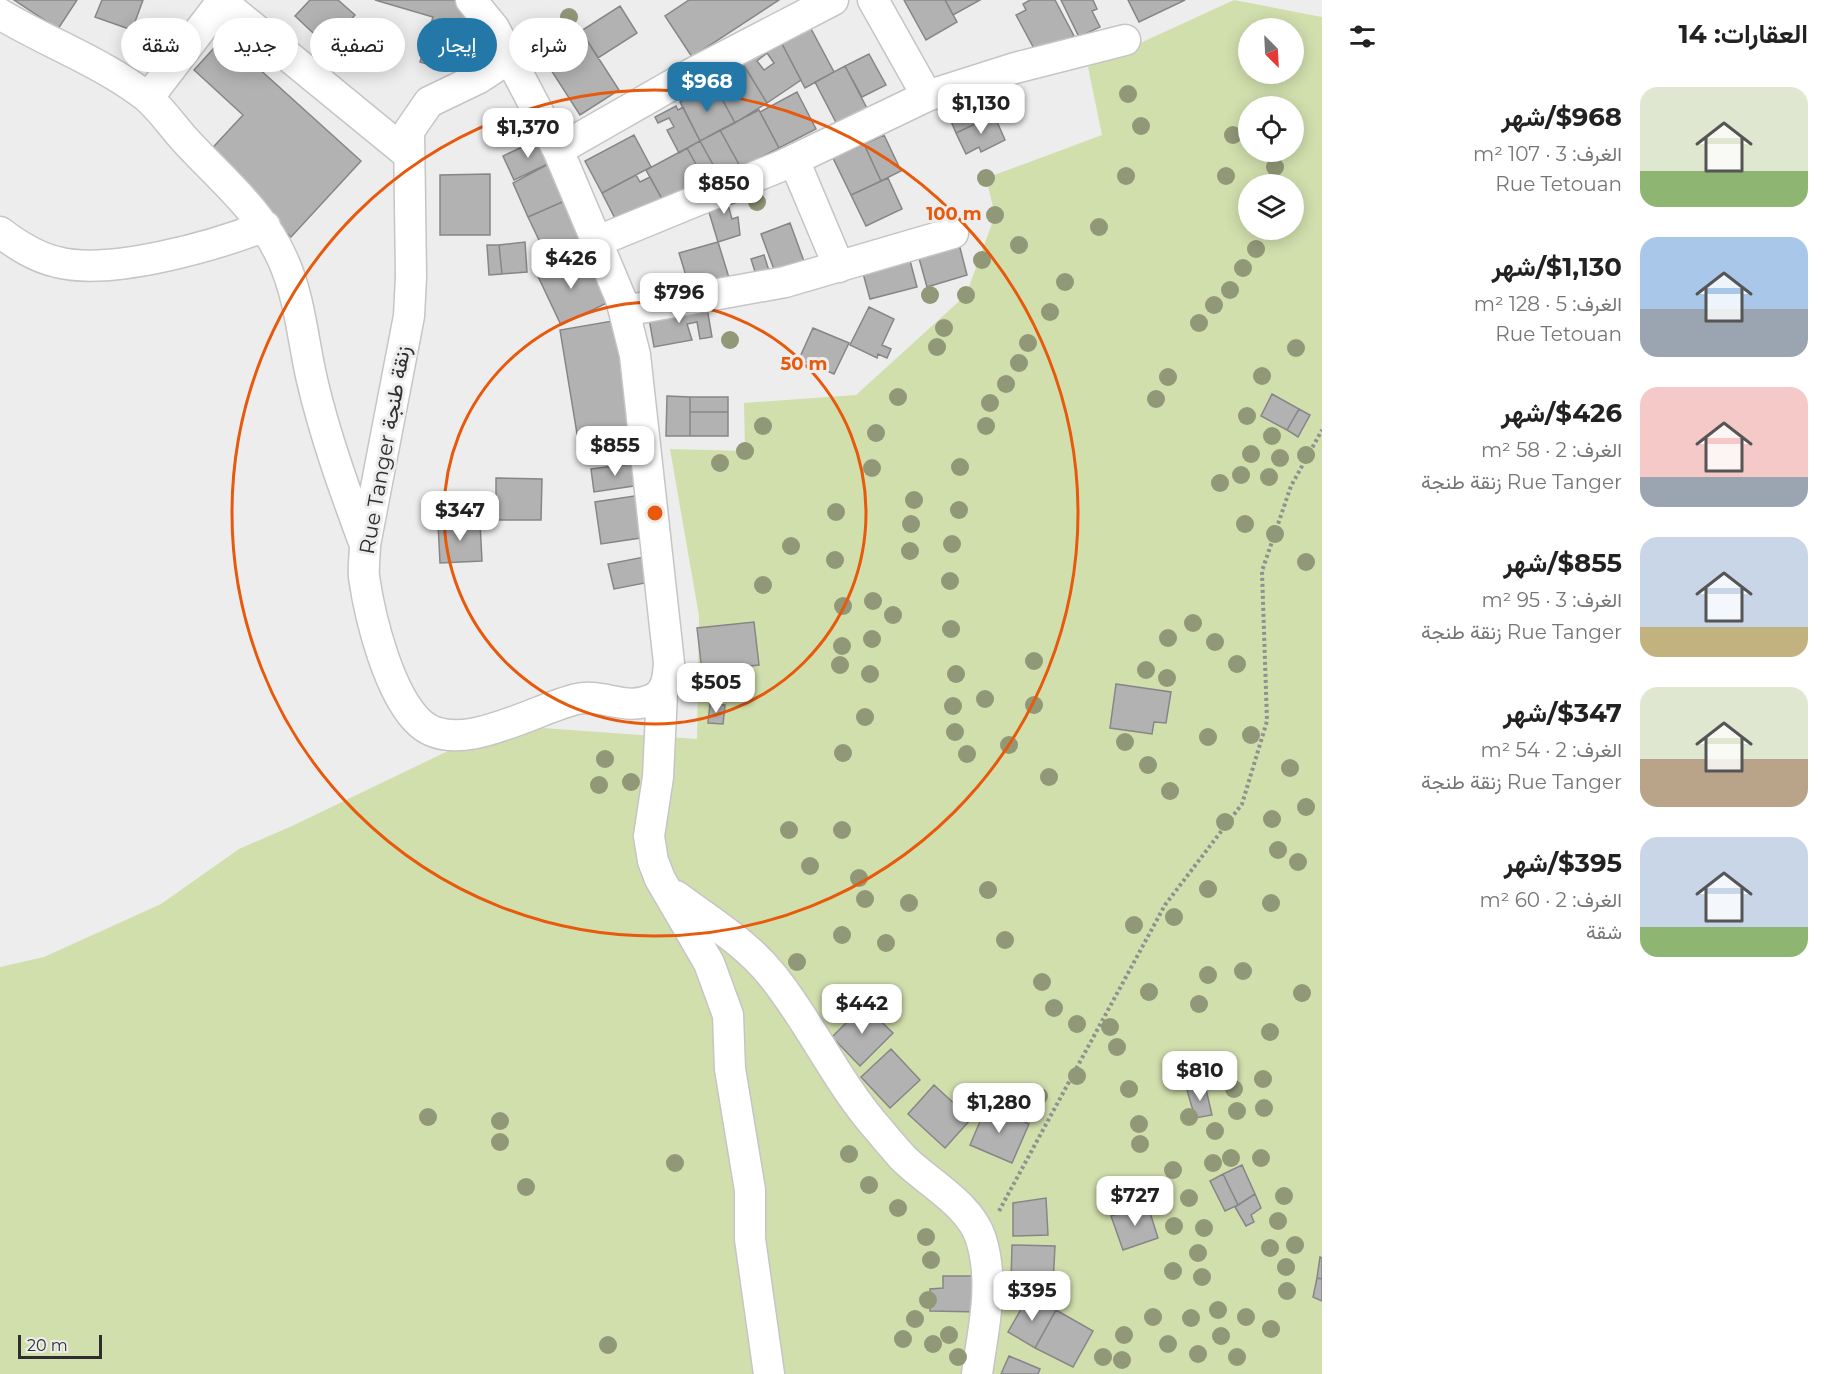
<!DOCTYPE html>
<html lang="ar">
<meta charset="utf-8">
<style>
body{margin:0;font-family:Montserrat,Vazirmatn,sans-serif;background:#f6f6f6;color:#222;direction:rtl;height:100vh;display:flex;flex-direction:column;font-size:22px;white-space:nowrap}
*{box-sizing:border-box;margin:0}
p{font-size:20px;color:#767676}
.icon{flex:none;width:33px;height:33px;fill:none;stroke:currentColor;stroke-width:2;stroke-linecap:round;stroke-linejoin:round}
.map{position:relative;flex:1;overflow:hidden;direction:ltr}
.details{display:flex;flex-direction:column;background:#fff;width:510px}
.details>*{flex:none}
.hud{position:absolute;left:18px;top:18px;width:570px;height:54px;direction:rtl;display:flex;gap:12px}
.needle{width:39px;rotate:156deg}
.tools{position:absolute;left:1238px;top:18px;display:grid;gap:12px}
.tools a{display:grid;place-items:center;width:66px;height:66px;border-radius:50%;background:#fff;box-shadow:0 3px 15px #0003;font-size:30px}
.scale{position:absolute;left:18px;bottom:15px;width:84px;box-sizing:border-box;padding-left:6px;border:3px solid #2e2e2f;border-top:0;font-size:16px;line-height:21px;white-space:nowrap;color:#2e2e2f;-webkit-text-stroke:4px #ededee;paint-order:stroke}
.price{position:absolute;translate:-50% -51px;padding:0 14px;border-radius:12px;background:#fff;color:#222;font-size:20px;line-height:39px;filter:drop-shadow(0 2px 3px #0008)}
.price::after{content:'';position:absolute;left:50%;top:36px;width:18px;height:14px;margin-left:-9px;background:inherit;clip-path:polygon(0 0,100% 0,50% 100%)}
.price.active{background:#2378a8;color:#fff}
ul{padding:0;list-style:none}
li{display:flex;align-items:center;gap:18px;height:150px;padding:0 24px}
li span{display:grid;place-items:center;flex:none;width:168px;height:120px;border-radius:18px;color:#555}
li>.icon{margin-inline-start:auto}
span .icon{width:72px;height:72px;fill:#fffc;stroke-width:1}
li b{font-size:26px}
h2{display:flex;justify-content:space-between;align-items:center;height:72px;padding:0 24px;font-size:26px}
.chip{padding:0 21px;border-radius:27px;background:#fff;box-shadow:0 3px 15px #0003;font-size:21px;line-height:54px}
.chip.active{background:#2378a8;color:#fff}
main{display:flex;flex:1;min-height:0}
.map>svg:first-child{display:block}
</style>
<main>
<section class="details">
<h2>العقارات: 14<svg class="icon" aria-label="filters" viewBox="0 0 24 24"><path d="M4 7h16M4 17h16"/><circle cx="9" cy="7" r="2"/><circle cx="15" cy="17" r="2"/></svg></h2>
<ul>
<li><span style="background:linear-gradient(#dfe7d0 70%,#8fb573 0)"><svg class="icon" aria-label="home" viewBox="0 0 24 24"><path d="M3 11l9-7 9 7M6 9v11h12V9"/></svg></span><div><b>$968/شهر</b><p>الغرف: 3 · 107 m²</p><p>Rue Tetouan</p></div></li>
<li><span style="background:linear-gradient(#a9c7e8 60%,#9aa5b1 0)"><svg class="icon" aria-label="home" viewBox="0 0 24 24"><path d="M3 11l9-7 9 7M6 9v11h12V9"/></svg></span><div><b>$1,130/شهر</b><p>الغرف: 5 · 128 m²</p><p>Rue Tetouan</p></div></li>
<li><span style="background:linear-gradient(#f6c9c9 75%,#9aa5b1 0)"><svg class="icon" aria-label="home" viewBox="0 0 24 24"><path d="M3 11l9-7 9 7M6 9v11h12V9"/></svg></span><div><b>$426/شهر</b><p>الغرف: 2 · 58 m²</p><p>Rue Tanger زنقة طنجة</p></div></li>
<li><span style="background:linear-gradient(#c9d6e8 75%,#c2b280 0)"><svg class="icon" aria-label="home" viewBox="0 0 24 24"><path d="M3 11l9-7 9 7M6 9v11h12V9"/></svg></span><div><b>$855/شهر</b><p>الغرف: 3 · 95 m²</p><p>Rue Tanger زنقة طنجة</p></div></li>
<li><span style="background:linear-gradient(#dfe7d0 60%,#b9a48a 0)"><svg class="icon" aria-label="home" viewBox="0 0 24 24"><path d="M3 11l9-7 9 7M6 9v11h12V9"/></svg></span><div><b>$347/شهر</b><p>الغرف: 2 · 54 m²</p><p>Rue Tanger زنقة طنجة</p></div></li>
<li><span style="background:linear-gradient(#c9d6e8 75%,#8fb573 0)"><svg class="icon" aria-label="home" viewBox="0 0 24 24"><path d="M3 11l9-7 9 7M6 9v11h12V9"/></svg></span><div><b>$395/شهر</b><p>الغرف: 2 · 60 m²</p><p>شقة</p></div></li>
</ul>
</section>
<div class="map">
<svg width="1322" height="1374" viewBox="0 0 1322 1374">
<rect width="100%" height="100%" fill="#ededee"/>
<path fill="#d1dfad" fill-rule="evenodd" d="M1234 0 1322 17V1374H0V967L44 957 161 904 239 849 292 826 502 725 697 739 699 616 670 449 745 451 744 403 856 395 966 295 995 215 986 178 1102 135 1088 67ZM1248 28H1293V74H1248ZM1248 106H1293V152H1248ZM1248 184H1293V230H1248Z"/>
<path fill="#b2b2b3" stroke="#868687" stroke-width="1.5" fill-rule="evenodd" d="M14 0H77L58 29Z
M102 0H143L132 30 95 17Z
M310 0H338L355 15 327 46 295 16Z
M375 0H479L458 73 420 62 433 17Z
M689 0H779L692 57 665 16Z
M904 0H945L957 22 926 40Z
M945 0H980L953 15Z
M1030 0H1055L1074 36 1038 56 1016 15 1026 10 1023 4Z
M1061 0H1093L1097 9 1092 11 1100 27 1079 37Z
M1128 0H1185L1139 22Z
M620 6 637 33 598 58 581 31Z
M809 25 834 72 805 88 780 40Z
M581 31 619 90 580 115 542 56Z
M224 37 361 161 291 237 204 157 243 115 194 70Z
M780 40 801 80 767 103 743 64ZM767 53 774 63 764 70 757 61Z
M869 54 886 85 862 97 845 66Z
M743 64 767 103 735 123 714 84ZM721 83 727 91 721 95 716 87Z
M845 66 871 116 841 132 815 82Z
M714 84 735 123 700 141 680 102Z
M982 90 994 115 956 133 945 107Z
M797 92 816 129 779 148 760 112Z
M676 106 678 110 683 107 700 141 679 153 667 130 674 127 669 118 658 123 655 117Z
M759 110 779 148 741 168 720 130Z
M994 115 1005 140 981 152 979 147 966 154 956 133Z
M720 130 741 168 721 179 700 141Z
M634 135 651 167 602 193 585 161Z
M884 135 901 171 881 181 864 144Z
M541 138 552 162 514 180 503 156Z
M700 141 721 179 708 186 687 148Z
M864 144 881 181 851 195 833 158Z
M687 148 708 186 667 208 646 170Z
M552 162 569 199 528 217 513 183Z
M490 174V235H440V175Z
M636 175 640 182 650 177 667 208 622 232 602 193Z
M888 178 902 209 866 226 851 195Z
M738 189 741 201 728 205 732 219 738 217 740 235 718 242 705 199Z
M569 199 588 241 548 259 528 217Z
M790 223 805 264 776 275 761 234Z
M958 240 967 275 927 287 917 251Z
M525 242 527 272 502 274 499 245Z
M718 242 730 281 691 292 679 253Z
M487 245H499L502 274 489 275Z
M908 253 917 287 870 299 861 266Z
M764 255 771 277 758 281 751 259Z
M585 258 607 303 561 325 536 272 562 260 565 267Z
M706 302 712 337 700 339 697 322 687 324 692 340 654 347 648 313Z
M869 307 894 319 882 345 891 349 887 358 878 354 877 358 850 345Z
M618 320 636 437 579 446 560 330Z
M813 328 849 343 834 374 799 359Z
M1272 394 1299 409 1287 430 1261 416Z
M667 396 690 397V436H666Z
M690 397H728V412H690Z
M1299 409 1310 415 1298 437 1287 430Z
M690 412H728V436H690Z
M637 463 640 485 594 492 591 469Z
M496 478 542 479 541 520H496Z
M641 495 647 537 601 544 595 502Z
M480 522 482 561 440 563 438 524Z
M644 557 650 582 614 589 608 564Z
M754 622 759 665 702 671 697 628Z
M1116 684 1171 692 1166 723 1154 722 1152 734 1110 728Z
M710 704 725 705 723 724 708 723Z
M864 1005 893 1033 860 1066 832 1037Z
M891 1049 920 1080 890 1108 861 1077Z
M934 1085 971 1119 945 1148 908 1114Z
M1205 1085 1212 1115 1195 1118 1187 1090Z
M987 1105 1029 1124 1012 1163 970 1145Z
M1242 1165 1255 1194 1238 1205 1223 1174Z
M1223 1174 1238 1205 1225 1211 1210 1181Z
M1255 1194 1261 1208 1251 1215 1254 1222 1246 1226 1235 1207Z
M1046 1198 1048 1235 1013 1236V1203Z
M1147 1203 1158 1238 1123 1250 1111 1216Z
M1012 1245 1055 1246 1053 1284 1011 1282Z
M1320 1257 1322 1258V1279L1317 1278Z
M943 1276H980V1312L930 1311V1289L943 1288Z
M1317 1278 1322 1279V1301L1313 1297Z
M1028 1297 1056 1310 1035 1348 1008 1332Z
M1056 1310 1093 1331 1073 1367 1035 1348Z
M1009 1356 1040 1369 1038 1374H1001Z"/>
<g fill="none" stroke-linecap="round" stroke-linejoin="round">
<defs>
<path id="minor" d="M471 0 494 28 558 150 621 299 635 355 669 663C668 677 667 692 653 699 626 712 602 693 577 699 536 708 459 757 421 724 389 696 370 618 364 577 363 566 365 555 365 545L409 316 411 277 409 131 429 102 479 78 511 57
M873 0 927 96
M222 2 409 155
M0 14C48 43 102 62 147 97 161 109 173 127 186 141 221 179 262 212 283 260 300 298 303 341 312 380 325 436 345 491 365 545
M148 98 223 0
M558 150 691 74 833 0
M794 160 839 267
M0 232C17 245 35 257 57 262 110 276 214 246 265 226
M598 241 781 166 927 96 1015 68 1125 40
M624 311 785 282 953 233
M662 693 658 777 649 836 653 861 660 879 709 963 728 1015 730 1069 750 1190V1239L769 1374
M676 896C708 920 745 942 771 974 811 1023 837 1083 879 1130 887 1140 895 1149 903 1158 928 1183 970 1204 981 1239 995 1284 983 1329 977 1374"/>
</defs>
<use href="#minor" stroke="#c5c5c6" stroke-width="33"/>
<path stroke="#909091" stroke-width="4" stroke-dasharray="3 3" stroke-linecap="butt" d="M999 1211 1165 905 1242 804 1267 721 1262 571 1291 486 1322 430"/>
<use href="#minor" stroke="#fff" stroke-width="30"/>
</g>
<g fill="#919878">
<circle cx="569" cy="17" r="9"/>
<circle cx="1128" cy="94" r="9"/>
<circle cx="1141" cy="126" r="9"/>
<circle cx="1233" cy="135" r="9"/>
<circle cx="1275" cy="167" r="9"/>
<circle cx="1126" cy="176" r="9"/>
<circle cx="1226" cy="176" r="9"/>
<circle cx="986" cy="178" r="9"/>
<circle cx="757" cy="202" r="9"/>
<circle cx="995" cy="215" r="9"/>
<circle cx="1099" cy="227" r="9"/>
<circle cx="1019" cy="245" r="9"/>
<circle cx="1256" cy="249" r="9"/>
<circle cx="982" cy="260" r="9"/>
<circle cx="1243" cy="268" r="9"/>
<circle cx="1065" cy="282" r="9"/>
<circle cx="1230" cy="290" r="9"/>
<circle cx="930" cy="295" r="9"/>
<circle cx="966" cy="295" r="9"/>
<circle cx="1214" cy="305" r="9"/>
<circle cx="1050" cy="312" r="9"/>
<circle cx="1199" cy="323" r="9"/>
<circle cx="944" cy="328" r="9"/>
<circle cx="730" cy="340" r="9"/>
<circle cx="1028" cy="343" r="9"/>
<circle cx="937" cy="347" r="9"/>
<circle cx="1296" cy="348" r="9"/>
<circle cx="1019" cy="363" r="9"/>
<circle cx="1262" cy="376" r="9"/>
<circle cx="1168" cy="377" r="9"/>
<circle cx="1006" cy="384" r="9"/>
<circle cx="898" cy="397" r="9"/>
<circle cx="1156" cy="399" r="9"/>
<circle cx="990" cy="403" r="9"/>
<circle cx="1247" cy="416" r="9"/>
<circle cx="763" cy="426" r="9"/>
<circle cx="986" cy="426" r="9"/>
<circle cx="876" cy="433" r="9"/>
<circle cx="1272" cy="436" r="9"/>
<circle cx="745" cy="451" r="9"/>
<circle cx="1251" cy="454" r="9"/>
<circle cx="1306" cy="455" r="9"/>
<circle cx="1280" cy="458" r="9"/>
<circle cx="720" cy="463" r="9"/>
<circle cx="960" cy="467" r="9"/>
<circle cx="872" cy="468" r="9"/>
<circle cx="1241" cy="475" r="9"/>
<circle cx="1269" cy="477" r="9"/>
<circle cx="1220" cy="483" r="9"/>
<circle cx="914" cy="500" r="9"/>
<circle cx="959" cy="510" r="9"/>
<circle cx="836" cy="512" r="9"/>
<circle cx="911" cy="524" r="9"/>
<circle cx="1245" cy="524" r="9"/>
<circle cx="1275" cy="534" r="9"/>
<circle cx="952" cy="544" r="9"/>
<circle cx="791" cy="546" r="9"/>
<circle cx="910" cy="551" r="9"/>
<circle cx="835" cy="560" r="9"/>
<circle cx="1306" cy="562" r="9"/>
<circle cx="950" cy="581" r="9"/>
<circle cx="763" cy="585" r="9"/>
<circle cx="873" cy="601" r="9"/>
<circle cx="843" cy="606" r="9"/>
<circle cx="893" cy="615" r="9"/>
<circle cx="1193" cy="623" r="9"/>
<circle cx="951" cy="629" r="9"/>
<circle cx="1168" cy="638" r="9"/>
<circle cx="872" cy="639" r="9"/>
<circle cx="1215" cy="642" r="9"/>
<circle cx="842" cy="646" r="9"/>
<circle cx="1034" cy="661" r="9"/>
<circle cx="1237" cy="664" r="9"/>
<circle cx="840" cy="665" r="9"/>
<circle cx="1146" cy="670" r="9"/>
<circle cx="870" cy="674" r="9"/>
<circle cx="956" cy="674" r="9"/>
<circle cx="1167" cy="678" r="9"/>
<circle cx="985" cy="699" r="9"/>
<circle cx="1034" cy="705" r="9"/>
<circle cx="953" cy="706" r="9"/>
<circle cx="865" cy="717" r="9"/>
<circle cx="955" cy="732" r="9"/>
<circle cx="1251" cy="735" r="9"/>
<circle cx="1208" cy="737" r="9"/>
<circle cx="1125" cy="742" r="9"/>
<circle cx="1009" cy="745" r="9"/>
<circle cx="843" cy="753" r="9"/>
<circle cx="967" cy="754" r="9"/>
<circle cx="605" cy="759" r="9"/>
<circle cx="1148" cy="765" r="9"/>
<circle cx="1290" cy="768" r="9"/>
<circle cx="1049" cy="777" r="9"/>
<circle cx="631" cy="782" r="9"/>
<circle cx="599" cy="785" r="9"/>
<circle cx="1170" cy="791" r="9"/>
<circle cx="1306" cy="807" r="9"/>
<circle cx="1272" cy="819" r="9"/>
<circle cx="1225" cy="822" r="9"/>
<circle cx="789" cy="830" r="9"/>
<circle cx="842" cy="830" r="9"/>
<circle cx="1278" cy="850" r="9"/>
<circle cx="1298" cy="862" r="9"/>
<circle cx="810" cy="866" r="9"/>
<circle cx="859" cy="878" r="9"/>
<circle cx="1208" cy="889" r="9"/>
<circle cx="988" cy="890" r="9"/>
<circle cx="865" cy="899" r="9"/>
<circle cx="909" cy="903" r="9"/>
<circle cx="1271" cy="903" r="9"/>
<circle cx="1174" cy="917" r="9"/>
<circle cx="1134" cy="925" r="9"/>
<circle cx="842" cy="935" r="9"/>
<circle cx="1005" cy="940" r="9"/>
<circle cx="886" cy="943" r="9"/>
<circle cx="797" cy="962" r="9"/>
<circle cx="1243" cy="971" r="9"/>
<circle cx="1208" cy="975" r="9"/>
<circle cx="1042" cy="982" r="9"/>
<circle cx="1149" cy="992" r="9"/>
<circle cx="1302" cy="993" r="9"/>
<circle cx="1199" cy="1004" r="9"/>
<circle cx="1054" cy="1008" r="9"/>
<circle cx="1077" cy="1024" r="9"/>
<circle cx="1110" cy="1027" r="9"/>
<circle cx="1270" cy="1032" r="9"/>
<circle cx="1117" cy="1047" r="9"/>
<circle cx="1077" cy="1076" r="9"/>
<circle cx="1184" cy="1077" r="9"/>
<circle cx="1263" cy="1079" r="9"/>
<circle cx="1129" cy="1089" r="9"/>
<circle cx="1234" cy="1089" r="9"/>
<circle cx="1039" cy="1096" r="9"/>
<circle cx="993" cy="1097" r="9"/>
<circle cx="1264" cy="1108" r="9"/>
<circle cx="1237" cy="1111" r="9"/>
<circle cx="428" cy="1117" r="9"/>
<circle cx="1189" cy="1117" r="9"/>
<circle cx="500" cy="1121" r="9"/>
<circle cx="1139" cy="1124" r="9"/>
<circle cx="1215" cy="1131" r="9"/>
<circle cx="500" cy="1142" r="9"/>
<circle cx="1140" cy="1144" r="9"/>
<circle cx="849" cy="1154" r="9"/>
<circle cx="1231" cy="1158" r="9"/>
<circle cx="1261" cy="1158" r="9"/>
<circle cx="675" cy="1163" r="9"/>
<circle cx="1213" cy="1163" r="9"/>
<circle cx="1173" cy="1170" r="9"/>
<circle cx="869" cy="1185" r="9"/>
<circle cx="526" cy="1187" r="9"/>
<circle cx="1137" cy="1192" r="9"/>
<circle cx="1161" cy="1195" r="9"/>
<circle cx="1284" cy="1196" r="9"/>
<circle cx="1189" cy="1198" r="9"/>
<circle cx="898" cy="1208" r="9"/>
<circle cx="1278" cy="1221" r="9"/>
<circle cx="1174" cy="1226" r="9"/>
<circle cx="1204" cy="1228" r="9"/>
<circle cx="926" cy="1237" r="9"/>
<circle cx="1295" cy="1245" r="9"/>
<circle cx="1270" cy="1248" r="9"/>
<circle cx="1198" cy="1253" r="9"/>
<circle cx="931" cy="1260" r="9"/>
<circle cx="1286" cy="1267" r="9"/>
<circle cx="1173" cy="1271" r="9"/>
<circle cx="1202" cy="1277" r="9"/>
<circle cx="1287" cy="1291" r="9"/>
<circle cx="928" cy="1300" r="9"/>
<circle cx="1218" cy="1310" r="9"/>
<circle cx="1153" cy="1317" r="9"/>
<circle cx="1246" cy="1317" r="9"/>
<circle cx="1191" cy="1318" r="9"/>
<circle cx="915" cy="1319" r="9"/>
<circle cx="1271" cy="1329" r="9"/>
<circle cx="949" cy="1335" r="9"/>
<circle cx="1124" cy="1335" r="9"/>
<circle cx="1221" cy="1336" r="9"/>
<circle cx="903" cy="1339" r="9"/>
<circle cx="933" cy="1344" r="9"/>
<circle cx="1168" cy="1344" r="9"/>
<circle cx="608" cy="1345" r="9"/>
<circle cx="1198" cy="1354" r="9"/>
<circle cx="958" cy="1357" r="9"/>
<circle cx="1103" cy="1357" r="9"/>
<circle cx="1237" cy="1357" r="9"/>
<circle cx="1122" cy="1360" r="9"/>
</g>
<g fill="none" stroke="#e8590c" stroke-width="3">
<circle cx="655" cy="513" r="211"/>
<circle cx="655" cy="513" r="423"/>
</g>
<g text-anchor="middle" stroke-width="6" stroke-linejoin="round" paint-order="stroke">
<g font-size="21" fill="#2e2e2f" stroke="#ededee">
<text transform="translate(385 450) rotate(-80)" y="7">Rue Tanger زنقة طنجة</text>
</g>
</g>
<circle cx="655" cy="513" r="9" fill="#e8590c" stroke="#ededee" stroke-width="3"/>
<g font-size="18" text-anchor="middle" font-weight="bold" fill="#e8590c" stroke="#ededee" stroke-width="6" stroke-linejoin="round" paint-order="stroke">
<text x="954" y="220">100 m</text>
<text x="804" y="370">50 m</text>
</g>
</svg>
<div class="tools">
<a><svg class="needle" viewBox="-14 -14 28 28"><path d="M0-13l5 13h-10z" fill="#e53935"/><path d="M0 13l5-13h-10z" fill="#767676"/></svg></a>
<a><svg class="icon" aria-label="locate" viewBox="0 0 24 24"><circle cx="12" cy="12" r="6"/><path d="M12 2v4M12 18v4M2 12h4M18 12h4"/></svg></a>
<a><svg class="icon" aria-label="layers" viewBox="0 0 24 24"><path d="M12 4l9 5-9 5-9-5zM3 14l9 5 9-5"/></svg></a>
</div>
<div class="scale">20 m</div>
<b class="price active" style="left:707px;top:113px">$968</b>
<b class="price" style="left:981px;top:135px">$1,130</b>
<b class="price" style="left:528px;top:159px">$1,370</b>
<b class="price" style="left:724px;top:215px">$850</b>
<b class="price" style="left:571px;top:290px">$426</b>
<b class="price" style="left:679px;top:324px">$796</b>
<b class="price" style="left:615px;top:477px">$855</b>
<b class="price" style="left:460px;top:542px">$347</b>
<b class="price" style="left:716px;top:714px">$505</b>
<b class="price" style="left:862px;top:1035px">$442</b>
<b class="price" style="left:1200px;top:1102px">$810</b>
<b class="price" style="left:999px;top:1134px">$1,280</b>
<b class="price" style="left:1135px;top:1227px">$727</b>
<b class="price" style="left:1032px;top:1322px">$395</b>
<div class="hud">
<a class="chip">شراء</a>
<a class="chip active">إيجار</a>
<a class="chip">تصفية</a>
<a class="chip">جديد</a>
<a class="chip">شقة</a>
</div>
</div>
</main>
